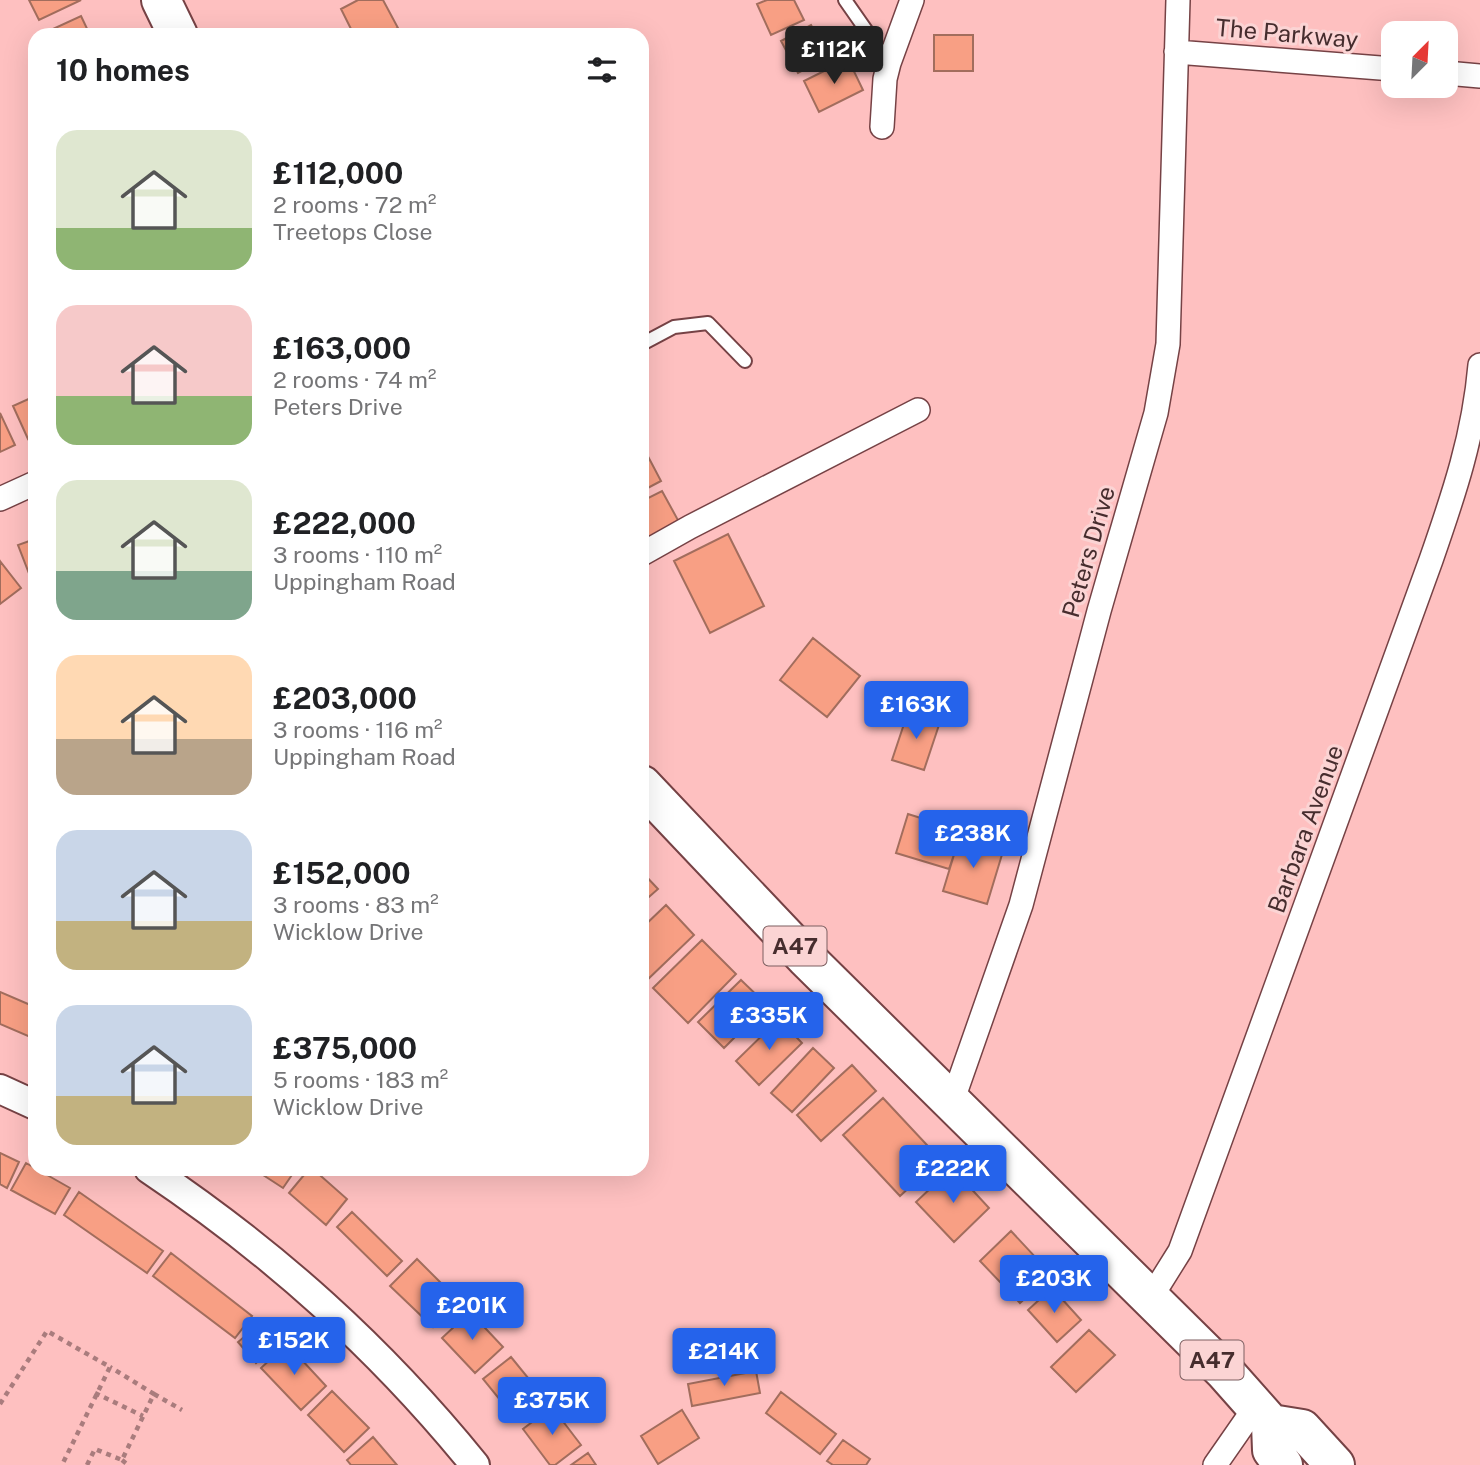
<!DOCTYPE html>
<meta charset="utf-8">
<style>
body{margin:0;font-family:"Public Sans",sans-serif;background:#f2f2f2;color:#202124;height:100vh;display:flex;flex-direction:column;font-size:26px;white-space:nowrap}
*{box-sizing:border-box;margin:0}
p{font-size:23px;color:#757577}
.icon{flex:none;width:38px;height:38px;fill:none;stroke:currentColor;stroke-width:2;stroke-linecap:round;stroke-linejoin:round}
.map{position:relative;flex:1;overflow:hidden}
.details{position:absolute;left:28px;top:28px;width:621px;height:1148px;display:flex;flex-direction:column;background:#fff;border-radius:21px;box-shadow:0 7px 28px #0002}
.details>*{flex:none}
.needle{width:46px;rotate:24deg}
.controls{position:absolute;left:1381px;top:21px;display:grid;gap:14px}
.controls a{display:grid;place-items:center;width:77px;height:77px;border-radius:14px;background:#fff;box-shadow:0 7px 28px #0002;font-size:35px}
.price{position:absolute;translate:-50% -60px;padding:0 16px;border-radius:7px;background:#2563eb;color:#fff;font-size:23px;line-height:46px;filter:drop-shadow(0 2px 4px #0008)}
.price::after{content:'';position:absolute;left:50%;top:42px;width:21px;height:16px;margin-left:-10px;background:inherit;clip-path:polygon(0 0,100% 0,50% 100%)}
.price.selected{background:#222;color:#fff}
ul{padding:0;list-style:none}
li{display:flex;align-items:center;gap:21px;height:175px;padding:0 28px}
li span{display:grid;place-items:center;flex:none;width:196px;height:140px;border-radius:21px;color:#555}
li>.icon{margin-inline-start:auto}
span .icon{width:84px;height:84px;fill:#fffc;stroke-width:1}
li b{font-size:30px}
h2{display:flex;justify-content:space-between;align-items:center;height:84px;padding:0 28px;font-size:30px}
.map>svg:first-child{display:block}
</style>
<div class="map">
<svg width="1480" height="1465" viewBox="0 0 1480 1465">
<rect width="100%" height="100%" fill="#fec0c0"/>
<path fill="#f89f84" stroke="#a26d5d" stroke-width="2" d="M29 0H81L39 20Z
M358 0H383L398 28 383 35H354L341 9Z
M767 0H794L804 20 771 35 757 4Z
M81 16 90 35H40Z
M811 25 828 57 798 73 781 41Z
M934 35H973V71H934Z
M848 59 863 90 819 112 804 81Z
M35 396V435L28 439 13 406Z
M0 413 15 445 0 452Z
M642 445 661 481 642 491Z
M662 491 679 522 642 543V501Z
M728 534 764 606 710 633 674 561Z
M35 539V589L18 545Z
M0 561 21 588 0 604Z
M813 638 860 676 827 717 780 680Z
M908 712 940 722 924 770 892 760Z
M908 814 962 831 949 869 896 853Z
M960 835 1004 848 987 904 943 891Z
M642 872 658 889 642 903Z
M666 905 694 935 645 982 642 979V928Z
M702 940 736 974 688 1023 653 988Z
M741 980 767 1005 724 1048 698 1022Z
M0 992 35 1007V1039L0 1024Z
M779 1019 802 1043 759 1085 736 1061Z
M813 1048 834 1068 792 1112 771 1093Z
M852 1065 876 1091 821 1141 797 1115Z
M883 1098 940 1159 900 1196 843 1135Z
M0 1153 19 1162 7 1188 0 1184Z
M26 1163 70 1188 55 1214 11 1190Z
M952 1168 989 1208 954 1242 916 1202Z
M254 1169H296L283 1188Z
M309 1169H313L347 1199 326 1225 289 1193Z
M79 1192 163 1251 147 1273 64 1215Z
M352 1212 402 1261 387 1276 337 1227Z
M1011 1231 1051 1274 1020 1303 980 1261Z
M171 1253 252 1316 235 1338 153 1276Z
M417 1259 459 1301 433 1327 390 1286Z
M1052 1288 1081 1320 1057 1342 1028 1310Z
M470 1312 503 1347 475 1373 442 1338Z
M262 1322 279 1343 256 1363 238 1342Z
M1089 1330 1115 1355 1076 1392 1051 1367Z
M287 1344 326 1386 301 1410 261 1368Z
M511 1357 542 1395 514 1417 483 1379Z
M756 1371 760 1393 692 1406 688 1384Z
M332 1391 369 1428 344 1452 308 1415Z
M781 1392 836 1434 820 1454 766 1413Z
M552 1407 581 1445 555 1465H550L523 1429Z
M682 1410 699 1438 658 1464 641 1436Z
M373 1437 397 1465H351L347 1460Z
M843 1440 870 1459 866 1465H833L827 1461Z
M588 1453 596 1465H571Z"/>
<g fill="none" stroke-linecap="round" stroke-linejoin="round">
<defs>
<path id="service" d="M845 0 889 63
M642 344 674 327 708 323 745 361"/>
<path id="minor" d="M1176 52 1393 69
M1446 73 1480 76
M882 127 885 79 889 63 912 0
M0 499 35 483
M642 554 690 527 918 410
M952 1102 1021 905 1099 611 1156 413 1168 344 1178 0
M1150 1299 1180 1251 1431 560C1454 494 1474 435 1480 365
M1215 1465 1256 1406"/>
<path id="tertiary" d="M0 1089 35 1105
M149 1169C274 1253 380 1348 475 1465"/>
<path id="trunk" d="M161 0 178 35
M642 785 806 958 1224 1371 1271 1424 1272 1450 1283 1465
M1271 1424 1302 1429 1335 1465"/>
</defs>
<use href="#service" stroke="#764245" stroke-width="16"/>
<use href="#minor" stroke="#764245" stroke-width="26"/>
<use href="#tertiary" stroke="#764245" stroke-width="32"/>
<use href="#trunk" stroke="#764245" stroke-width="42"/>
<path stroke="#a97c7d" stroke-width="4.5" stroke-dasharray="5 5" stroke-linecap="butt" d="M95 1393 143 1416
M154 1394 182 1410
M0 1404 47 1331 110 1367 62 1465
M122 1460 128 1465
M87 1465 95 1449 122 1460 154 1394 110 1367"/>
<use href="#service" stroke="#fff" stroke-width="12"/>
<use href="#minor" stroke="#fff" stroke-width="23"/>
<use href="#tertiary" stroke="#fff" stroke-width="28"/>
<use href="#trunk" stroke="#fff" stroke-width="38"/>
</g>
<g text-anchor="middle" stroke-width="6" stroke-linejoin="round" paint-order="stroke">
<g fill="#fbd4d4" stroke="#7c5f60" stroke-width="2">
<rect x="763.5" y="926.5" width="63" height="39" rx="5"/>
<rect x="1180.5" y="1340.5" width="63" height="39" rx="5"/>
</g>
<g font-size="23" font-weight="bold" fill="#462d2e">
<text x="795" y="954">A47</text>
<text x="1212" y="1368">A47</text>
</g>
<g font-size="24" fill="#462d2e" stroke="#fbd4d4">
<text transform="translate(1287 34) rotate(5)" y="8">The Parkway</text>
<text transform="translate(1089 552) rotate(-74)" y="8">Peters Drive</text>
<text transform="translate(1306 829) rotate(-70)" y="8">Barbara Avenue</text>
</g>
</g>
</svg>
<div class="controls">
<a><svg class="needle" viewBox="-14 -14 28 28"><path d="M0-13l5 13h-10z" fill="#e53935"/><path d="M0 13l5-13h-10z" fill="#757577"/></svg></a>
</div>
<b class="price selected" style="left:834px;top:86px">£112K</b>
<b class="price" style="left:916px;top:741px">£163K</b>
<b class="price" style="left:973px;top:870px">£238K</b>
<b class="price" style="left:769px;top:1052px">£335K</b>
<b class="price" style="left:953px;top:1205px">£222K</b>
<b class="price" style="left:1054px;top:1315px">£203K</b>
<b class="price" style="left:472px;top:1342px">£201K</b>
<b class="price" style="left:294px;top:1377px">£152K</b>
<b class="price" style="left:724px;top:1388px">£214K</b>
<b class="price" style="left:552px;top:1437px">£375K</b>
<section class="details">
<h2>10 homes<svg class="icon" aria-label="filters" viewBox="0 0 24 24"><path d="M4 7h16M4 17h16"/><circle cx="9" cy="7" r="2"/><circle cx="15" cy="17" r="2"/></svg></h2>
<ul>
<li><span style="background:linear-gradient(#dfe7d0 70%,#8fb573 0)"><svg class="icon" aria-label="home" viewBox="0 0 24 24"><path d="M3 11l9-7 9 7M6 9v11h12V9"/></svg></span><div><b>£112,000</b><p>2 rooms · 72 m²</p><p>Treetops Close</p></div></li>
<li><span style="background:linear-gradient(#f6c9c9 65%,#8fb573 0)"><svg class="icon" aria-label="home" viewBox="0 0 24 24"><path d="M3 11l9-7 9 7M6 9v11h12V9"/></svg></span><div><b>£163,000</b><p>2 rooms · 74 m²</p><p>Peters Drive</p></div></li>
<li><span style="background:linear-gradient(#dfe7d0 65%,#7fa58c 0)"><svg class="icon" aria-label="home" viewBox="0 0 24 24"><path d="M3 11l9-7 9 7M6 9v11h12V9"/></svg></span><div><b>£222,000</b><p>3 rooms · 110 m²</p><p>Uppingham Road</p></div></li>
<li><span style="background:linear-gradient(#ffd9b3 60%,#b9a48a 0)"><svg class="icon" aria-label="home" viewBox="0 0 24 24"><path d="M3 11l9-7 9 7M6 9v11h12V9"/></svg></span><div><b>£203,000</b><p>3 rooms · 116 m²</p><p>Uppingham Road</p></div></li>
<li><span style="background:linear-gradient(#c9d6e8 65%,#c2b280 0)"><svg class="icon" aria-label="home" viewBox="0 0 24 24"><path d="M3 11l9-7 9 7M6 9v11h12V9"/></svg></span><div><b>£152,000</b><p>3 rooms · 83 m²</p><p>Wicklow Drive</p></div></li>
<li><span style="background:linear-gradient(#c9d6e8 65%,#c2b280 0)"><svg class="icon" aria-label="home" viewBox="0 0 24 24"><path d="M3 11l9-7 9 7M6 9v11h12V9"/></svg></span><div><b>£375,000</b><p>5 rooms · 183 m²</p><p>Wicklow Drive</p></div></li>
</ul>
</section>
</div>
